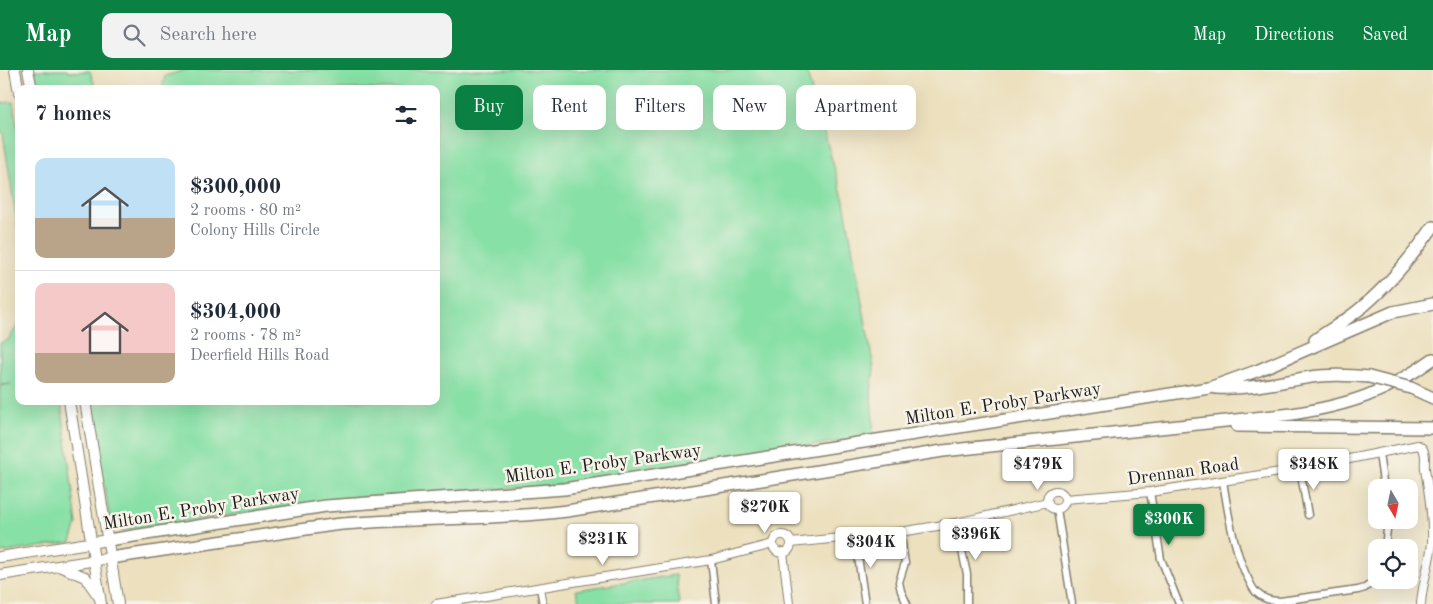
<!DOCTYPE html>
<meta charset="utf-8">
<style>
body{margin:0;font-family:"Old Standard TT",serif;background:#f2f2f3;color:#1f2937;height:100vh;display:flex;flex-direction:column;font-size:19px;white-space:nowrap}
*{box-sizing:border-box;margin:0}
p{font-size:16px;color:#747a83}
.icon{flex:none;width:28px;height:28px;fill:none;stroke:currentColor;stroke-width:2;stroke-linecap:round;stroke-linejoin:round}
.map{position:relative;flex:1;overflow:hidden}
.side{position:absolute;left:15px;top:15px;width:425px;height:320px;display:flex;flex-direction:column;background:#fff;border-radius:10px;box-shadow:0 5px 20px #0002}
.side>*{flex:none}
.hud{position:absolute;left:455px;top:15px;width:475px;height:45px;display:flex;gap:10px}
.needle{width:32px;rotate:171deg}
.tools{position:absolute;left:1368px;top:409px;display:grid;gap:10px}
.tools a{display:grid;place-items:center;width:50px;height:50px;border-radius:10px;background:#fff;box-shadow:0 5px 20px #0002;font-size:25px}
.price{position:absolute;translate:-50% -42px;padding:0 11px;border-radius:5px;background:#fff;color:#222;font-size:16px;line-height:32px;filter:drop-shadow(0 1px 2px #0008)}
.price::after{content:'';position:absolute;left:50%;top:30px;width:15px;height:11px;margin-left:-8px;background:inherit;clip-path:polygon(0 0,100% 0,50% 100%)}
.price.current{background:#0b8043;color:#fff}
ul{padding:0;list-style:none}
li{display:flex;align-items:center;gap:15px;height:125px;padding:0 20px}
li+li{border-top:1px solid #e0e1e3}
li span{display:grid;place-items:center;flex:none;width:140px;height:100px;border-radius:10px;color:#555}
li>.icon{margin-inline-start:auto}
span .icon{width:60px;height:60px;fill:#fffc;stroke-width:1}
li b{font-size:21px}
h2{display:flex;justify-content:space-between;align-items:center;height:60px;padding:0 20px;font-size:21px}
.tag{padding:0 18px;border-radius:10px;background:#fff;box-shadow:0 5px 20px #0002;font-size:18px;line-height:45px}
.tag.current{background:#0b8043;color:#fff}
header{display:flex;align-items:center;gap:30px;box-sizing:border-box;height:70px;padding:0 25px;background:#0b8043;color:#fff}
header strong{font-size:24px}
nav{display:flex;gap:28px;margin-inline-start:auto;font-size:18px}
.search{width:350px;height:45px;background:#f2f2f3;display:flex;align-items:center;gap:12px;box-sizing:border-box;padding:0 18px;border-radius:10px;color:#747a83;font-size:19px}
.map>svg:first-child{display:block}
</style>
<header>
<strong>Map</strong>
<div class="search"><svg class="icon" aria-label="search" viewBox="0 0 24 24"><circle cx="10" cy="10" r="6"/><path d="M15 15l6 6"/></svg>Search here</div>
<nav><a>Map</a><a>Directions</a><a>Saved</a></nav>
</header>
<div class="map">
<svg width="1433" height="534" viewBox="0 0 1433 534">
<rect width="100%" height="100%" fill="#f7f3e8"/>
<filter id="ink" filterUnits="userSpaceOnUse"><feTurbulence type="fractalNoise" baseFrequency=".02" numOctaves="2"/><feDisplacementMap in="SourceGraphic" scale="10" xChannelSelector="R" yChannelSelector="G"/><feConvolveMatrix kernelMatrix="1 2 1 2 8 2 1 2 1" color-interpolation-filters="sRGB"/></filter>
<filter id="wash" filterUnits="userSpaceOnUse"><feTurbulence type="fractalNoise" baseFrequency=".0096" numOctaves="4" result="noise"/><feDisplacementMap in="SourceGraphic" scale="20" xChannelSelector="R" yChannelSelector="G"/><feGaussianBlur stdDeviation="1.12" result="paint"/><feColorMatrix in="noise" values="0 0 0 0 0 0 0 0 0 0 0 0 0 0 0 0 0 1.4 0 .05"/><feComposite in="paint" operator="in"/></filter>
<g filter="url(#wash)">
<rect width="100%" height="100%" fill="#ece0be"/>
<path fill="#87e0a6" stroke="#527e61" d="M35 0H67L68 2 90 1 96 19H38Z
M186 0H806L844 131 874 299 871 323 874 366 551 416 364 427 122 460 111 457 91 331H436V19H162L165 6Z
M13 32 19 65V167L3 63 0 61V33Z
M19 253V331H61L77 454 71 472 0 483V316L11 314 0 315V273L8 270Z
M676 505 679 534H580L576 520Z"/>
</g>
<g filter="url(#ink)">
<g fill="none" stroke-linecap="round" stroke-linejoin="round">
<defs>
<path id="minor" d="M1379 384 1384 418
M1300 399 1308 445
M1223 411C1228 443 1233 475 1246 505 1250 511 1252 520 1258 524 1265 530 1272 531 1280 531L1358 520 1365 518 1376 509
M1150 422 1161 489 1179 534
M1057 439 1072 534
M956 453 967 504V533
M900 462 905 493 899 512 901 521 907 534
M855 466 865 534
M1385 478 1388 450
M711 490 716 534
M540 518 543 534"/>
<path id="tertiary" d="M1047 430a9 9 0 1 1 18 0a9 9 0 1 1-18 0Z
M1065 429 1150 422 1300 399 1418 375C1428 380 1424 390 1425 399 1429 424 1433 448 1432 473 1430 493 1422 513 1421 534
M773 474a9 9 0 1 1 18 0a9 9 0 1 1-18 0Z
M791 473 900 462 956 453 1048 432
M783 482 789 534
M436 534 711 490 773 474"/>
<path id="primary" d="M15 0 19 23
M28 0 32 19
M69 331 101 534
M85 331 118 534"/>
<path id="trunk" d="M0 487 108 470
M61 497 85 507 100 528
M0 505 110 488"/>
<path id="motorway" d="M1315 270C1328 261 1343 252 1356 242 1386 219 1411 188 1433 157
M1216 318C1248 320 1279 312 1311 307 1330 304 1350 305 1369 307
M1411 318 1433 328
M1237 356 1433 358
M108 470 326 436 564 419 1209 318 1259 300 1393 242 1433 234
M110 488 333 455C411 447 489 451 567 441L943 381 1292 344C1349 335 1386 323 1433 289"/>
</defs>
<use href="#minor" stroke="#847e6d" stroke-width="9"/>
<use href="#tertiary" stroke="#847e6d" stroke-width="10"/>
<use href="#primary" stroke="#847e6d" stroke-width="12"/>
<use href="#trunk" stroke="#847e6d" stroke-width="12"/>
<use href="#motorway" stroke="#847e6d" stroke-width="14"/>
<use href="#minor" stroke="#fff" stroke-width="6"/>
<use href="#tertiary" stroke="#fff" stroke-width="8"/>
<use href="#primary" stroke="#fff" stroke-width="10"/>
<use href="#trunk" stroke="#fff" stroke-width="10"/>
<use href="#motorway" stroke="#fff" stroke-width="11"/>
<defs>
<path id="motorway-bridge" d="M1369 307 1411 318"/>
</defs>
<use href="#motorway-bridge" stroke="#847e6d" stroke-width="14" stroke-linecap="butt"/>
<use href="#motorway-bridge" stroke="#fff" stroke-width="11"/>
</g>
</g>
<g text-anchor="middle" stroke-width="5" stroke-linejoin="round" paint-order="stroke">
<g font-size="18" fill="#1c1c1c" stroke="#f7f3e8">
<text transform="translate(1003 333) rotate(-9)" y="6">Milton E. Proby Parkway</text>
<text transform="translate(603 393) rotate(-8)" y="6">Milton E. Proby Parkway</text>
<text transform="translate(1183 401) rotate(-8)" y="6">Drennan Road</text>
<text transform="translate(201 438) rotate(-9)" y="6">Milton E. Proby Parkway</text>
</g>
</g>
</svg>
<div class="tools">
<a><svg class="needle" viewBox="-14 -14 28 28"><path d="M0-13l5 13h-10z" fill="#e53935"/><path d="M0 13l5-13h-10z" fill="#747a83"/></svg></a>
<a><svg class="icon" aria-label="locate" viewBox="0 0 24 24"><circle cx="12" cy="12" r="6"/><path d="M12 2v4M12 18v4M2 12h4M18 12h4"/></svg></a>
</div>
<b class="price" style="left:1038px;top:421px">$479K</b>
<b class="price" style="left:1314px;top:421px">$348K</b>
<b class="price" style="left:765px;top:464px">$270K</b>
<b class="price current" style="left:1169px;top:476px">$300K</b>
<b class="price" style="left:976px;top:491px">$396K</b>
<b class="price" style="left:603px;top:496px">$231K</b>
<b class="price" style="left:871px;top:499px">$304K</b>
<div class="hud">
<a class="tag current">Buy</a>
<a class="tag">Rent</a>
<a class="tag">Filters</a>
<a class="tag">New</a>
<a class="tag">Apartment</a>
</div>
<section class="side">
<h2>7 homes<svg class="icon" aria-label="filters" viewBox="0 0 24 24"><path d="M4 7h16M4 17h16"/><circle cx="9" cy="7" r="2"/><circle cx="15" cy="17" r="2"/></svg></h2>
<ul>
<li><span style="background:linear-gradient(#bfe0f5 60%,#b9a48a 0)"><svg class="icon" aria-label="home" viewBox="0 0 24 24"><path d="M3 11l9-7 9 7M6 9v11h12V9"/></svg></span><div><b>$300,000</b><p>2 rooms · 80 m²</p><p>Colony Hills Circle</p></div></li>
<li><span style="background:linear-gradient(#f6c9c9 70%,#b9a48a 0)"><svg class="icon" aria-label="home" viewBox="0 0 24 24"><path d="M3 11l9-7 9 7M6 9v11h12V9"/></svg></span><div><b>$304,000</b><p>2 rooms · 78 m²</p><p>Deerfield Hills Road</p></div></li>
</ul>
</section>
</div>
